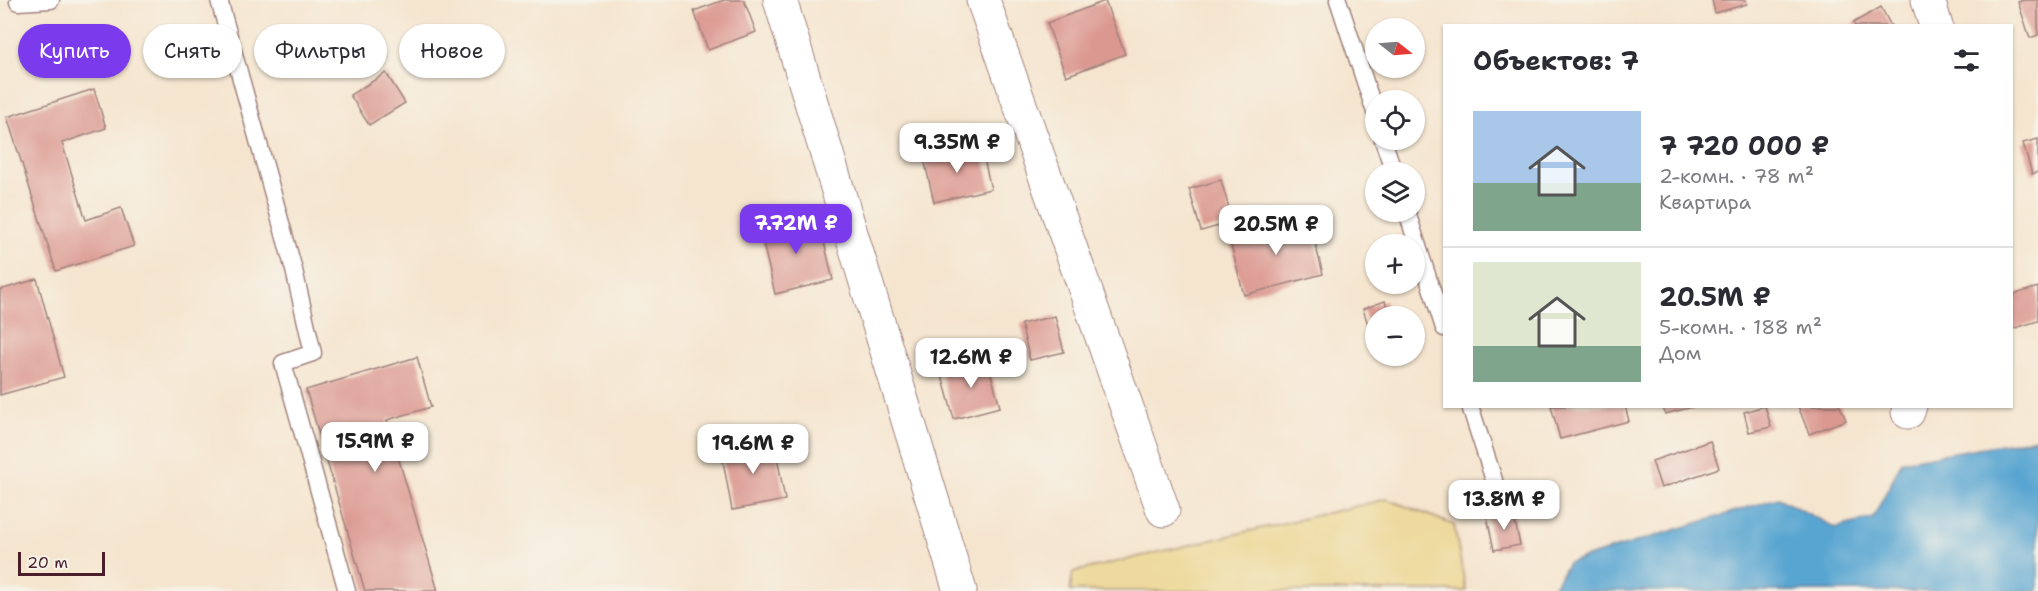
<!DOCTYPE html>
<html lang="ru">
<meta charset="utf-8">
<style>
body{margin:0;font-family:"Shantell Sans",sans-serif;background:#f7f7f7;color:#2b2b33;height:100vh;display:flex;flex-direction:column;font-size:22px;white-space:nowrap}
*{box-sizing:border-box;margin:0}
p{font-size:20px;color:#7c7c81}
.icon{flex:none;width:33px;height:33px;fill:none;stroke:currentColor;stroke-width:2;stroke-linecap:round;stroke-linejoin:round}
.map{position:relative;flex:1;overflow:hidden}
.sheet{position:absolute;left:1443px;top:24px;width:570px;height:384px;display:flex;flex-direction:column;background:#fff;border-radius:0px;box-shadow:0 2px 4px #0004}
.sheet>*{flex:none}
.top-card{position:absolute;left:18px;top:24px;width:570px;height:54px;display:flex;gap:12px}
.needle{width:39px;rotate:107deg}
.buttons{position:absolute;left:1365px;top:18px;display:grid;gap:12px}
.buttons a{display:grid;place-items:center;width:60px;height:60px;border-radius:50%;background:#fff;box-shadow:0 2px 4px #0004;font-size:30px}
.scale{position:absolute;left:18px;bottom:15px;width:87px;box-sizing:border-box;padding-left:6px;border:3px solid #4a1f2b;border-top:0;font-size:16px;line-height:21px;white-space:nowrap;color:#4a1f2b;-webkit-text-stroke:4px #f7f3e8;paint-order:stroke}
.price{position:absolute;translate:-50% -51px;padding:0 14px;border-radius:12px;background:#fff;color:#222;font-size:20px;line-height:39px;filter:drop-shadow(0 2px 3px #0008)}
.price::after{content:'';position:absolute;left:50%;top:36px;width:18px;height:14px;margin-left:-9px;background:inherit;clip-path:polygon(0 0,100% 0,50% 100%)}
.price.selected{background:#7c3aed;color:#fff}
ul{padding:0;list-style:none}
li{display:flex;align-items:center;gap:18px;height:150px;padding:0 30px}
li+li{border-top:2px solid #e1e1e2}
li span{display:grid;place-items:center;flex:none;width:168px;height:120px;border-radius:0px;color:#555}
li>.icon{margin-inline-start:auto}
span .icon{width:72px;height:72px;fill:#fffc;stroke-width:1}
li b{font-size:26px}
h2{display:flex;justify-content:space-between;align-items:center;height:72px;padding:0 30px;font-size:26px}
.chip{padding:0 21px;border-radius:27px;background:#fff;box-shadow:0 2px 4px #0004;font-size:21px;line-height:54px}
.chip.selected{background:#7c3aed;color:#fff}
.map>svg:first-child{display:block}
</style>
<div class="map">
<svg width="2038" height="591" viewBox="0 0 2038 591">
<rect width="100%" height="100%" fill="#f7f3e8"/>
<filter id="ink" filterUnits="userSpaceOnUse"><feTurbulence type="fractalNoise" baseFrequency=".0167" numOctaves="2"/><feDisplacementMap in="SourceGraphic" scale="12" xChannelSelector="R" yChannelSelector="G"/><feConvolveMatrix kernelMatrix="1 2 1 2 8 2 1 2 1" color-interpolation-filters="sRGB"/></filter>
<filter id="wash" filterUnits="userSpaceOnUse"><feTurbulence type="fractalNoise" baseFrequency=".008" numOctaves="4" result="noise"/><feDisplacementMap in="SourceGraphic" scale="24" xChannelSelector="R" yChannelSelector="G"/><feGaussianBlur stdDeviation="1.35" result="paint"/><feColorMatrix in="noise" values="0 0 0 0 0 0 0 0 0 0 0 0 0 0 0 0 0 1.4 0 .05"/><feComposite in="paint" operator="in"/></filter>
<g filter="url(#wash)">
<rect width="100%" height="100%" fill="#f5e5cf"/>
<path fill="#eeda9e" stroke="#9c7c64" stroke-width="1.5" d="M1387 499 1454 525 1466 591H1070L1073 572Z"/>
<path fill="#58a5d1" stroke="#51627e" stroke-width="1.5" d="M2038 438V591H1551L1568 563 1778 498 1836 528 1873 518 1902 461Z"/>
<g id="blocks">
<path fill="#db9890" d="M724 0H744L756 32 708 50 694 11Z
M1712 0H1746L1747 4 1715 13Z
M2024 0H2038V35L2030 38 2018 2Z
M1105 1 1125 54 1066 76 1047 23Z
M1881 7 1891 26H1855L1853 23Z
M386 73 405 103 369 125 350 95Z
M94 89 106 128 62 143 86 220 121 208 134 246 56 271 7 117Z
M2038 139V172L2032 174 2023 143Z
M981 146 991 189 934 202 924 159Z
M1221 180 1233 222 1201 231 1189 189Z
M818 216 833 280 775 294 760 230Z
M1308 216 1323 274 1244 295 1229 238Z
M37 279 64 377 0 395V290Z
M2038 287V321L2012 329V295Z
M1385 301 1390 316H1376L1375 346 1363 309Z
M1055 316 1064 352 1030 360 1021 324Z
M417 357 431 407 387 420 438 591H365L306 390Z
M987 359 1000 407 954 419 941 372Z
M1551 406H1625L1629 421 1560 439Z
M1663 406H1693V407L1665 414Z
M1765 406 1771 427 1749 432 1744 412Z
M1798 406H1840L1846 420 1809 434Z
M774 440 785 500 732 510 721 450Z
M1710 441 1719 468 1661 488 1652 461Z
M1513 512 1520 545 1494 550 1487 517Z"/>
</g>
</g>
<g filter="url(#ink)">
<use href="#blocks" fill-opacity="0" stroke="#a0827d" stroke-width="1.5"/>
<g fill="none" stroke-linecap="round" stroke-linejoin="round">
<defs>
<path id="lane" d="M219 0 294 270 313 353 283 363 347 591
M1338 0 1376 115
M18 2 51 0
M1383 140 1394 172
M1407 212 1444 328
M1470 406 1494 480"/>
<path id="street" d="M780 0 960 591
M983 0 1163 510
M1928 0 1936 26
M1908 412 1910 406"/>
</defs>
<use href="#lane" stroke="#a0827d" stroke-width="19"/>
<use href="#street" stroke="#a0827d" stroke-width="35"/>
<use href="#lane" stroke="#fff" stroke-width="16"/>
<use href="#street" stroke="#fff" stroke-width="33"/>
</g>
</g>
</svg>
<div class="buttons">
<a><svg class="needle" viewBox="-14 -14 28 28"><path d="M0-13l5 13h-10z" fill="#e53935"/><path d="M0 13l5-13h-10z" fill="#7c7c81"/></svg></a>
<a><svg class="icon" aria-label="locate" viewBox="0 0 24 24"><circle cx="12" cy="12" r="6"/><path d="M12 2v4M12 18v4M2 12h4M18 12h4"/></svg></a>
<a><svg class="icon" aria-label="layers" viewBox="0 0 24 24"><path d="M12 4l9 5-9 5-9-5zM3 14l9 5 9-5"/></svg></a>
<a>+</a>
<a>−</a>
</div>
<div class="scale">20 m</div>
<b class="price" style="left:957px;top:174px">9.35M ₽</b>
<b class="price selected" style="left:796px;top:255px">7.72M ₽</b>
<b class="price" style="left:1276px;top:256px">20.5M ₽</b>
<b class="price" style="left:971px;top:389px">12.6M ₽</b>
<b class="price" style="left:375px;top:473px">15.9M ₽</b>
<b class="price" style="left:753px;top:475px">19.6M ₽</b>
<b class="price" style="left:1504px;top:531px">13.8M ₽</b>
<div class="top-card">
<a class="chip selected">Купить</a>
<a class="chip">Снять</a>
<a class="chip">Фильтры</a>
<a class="chip">Новое</a>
</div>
<section class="sheet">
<h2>Объектов: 7<svg class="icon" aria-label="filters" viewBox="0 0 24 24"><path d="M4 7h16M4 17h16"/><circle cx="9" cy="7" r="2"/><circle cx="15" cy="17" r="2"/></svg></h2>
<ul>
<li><span style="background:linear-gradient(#a9c7e8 60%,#7fa58c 0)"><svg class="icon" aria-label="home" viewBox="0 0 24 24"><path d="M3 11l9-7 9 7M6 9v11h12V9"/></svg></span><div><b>7 720 000 ₽</b><p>2-комн. · 78 m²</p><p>Квартира</p></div></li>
<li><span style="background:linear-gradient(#dfe7d0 70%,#7fa58c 0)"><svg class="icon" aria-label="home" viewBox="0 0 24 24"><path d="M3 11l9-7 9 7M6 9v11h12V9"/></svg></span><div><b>20.5M ₽</b><p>5-комн. · 188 m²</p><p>Дом</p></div></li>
</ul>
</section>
</div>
